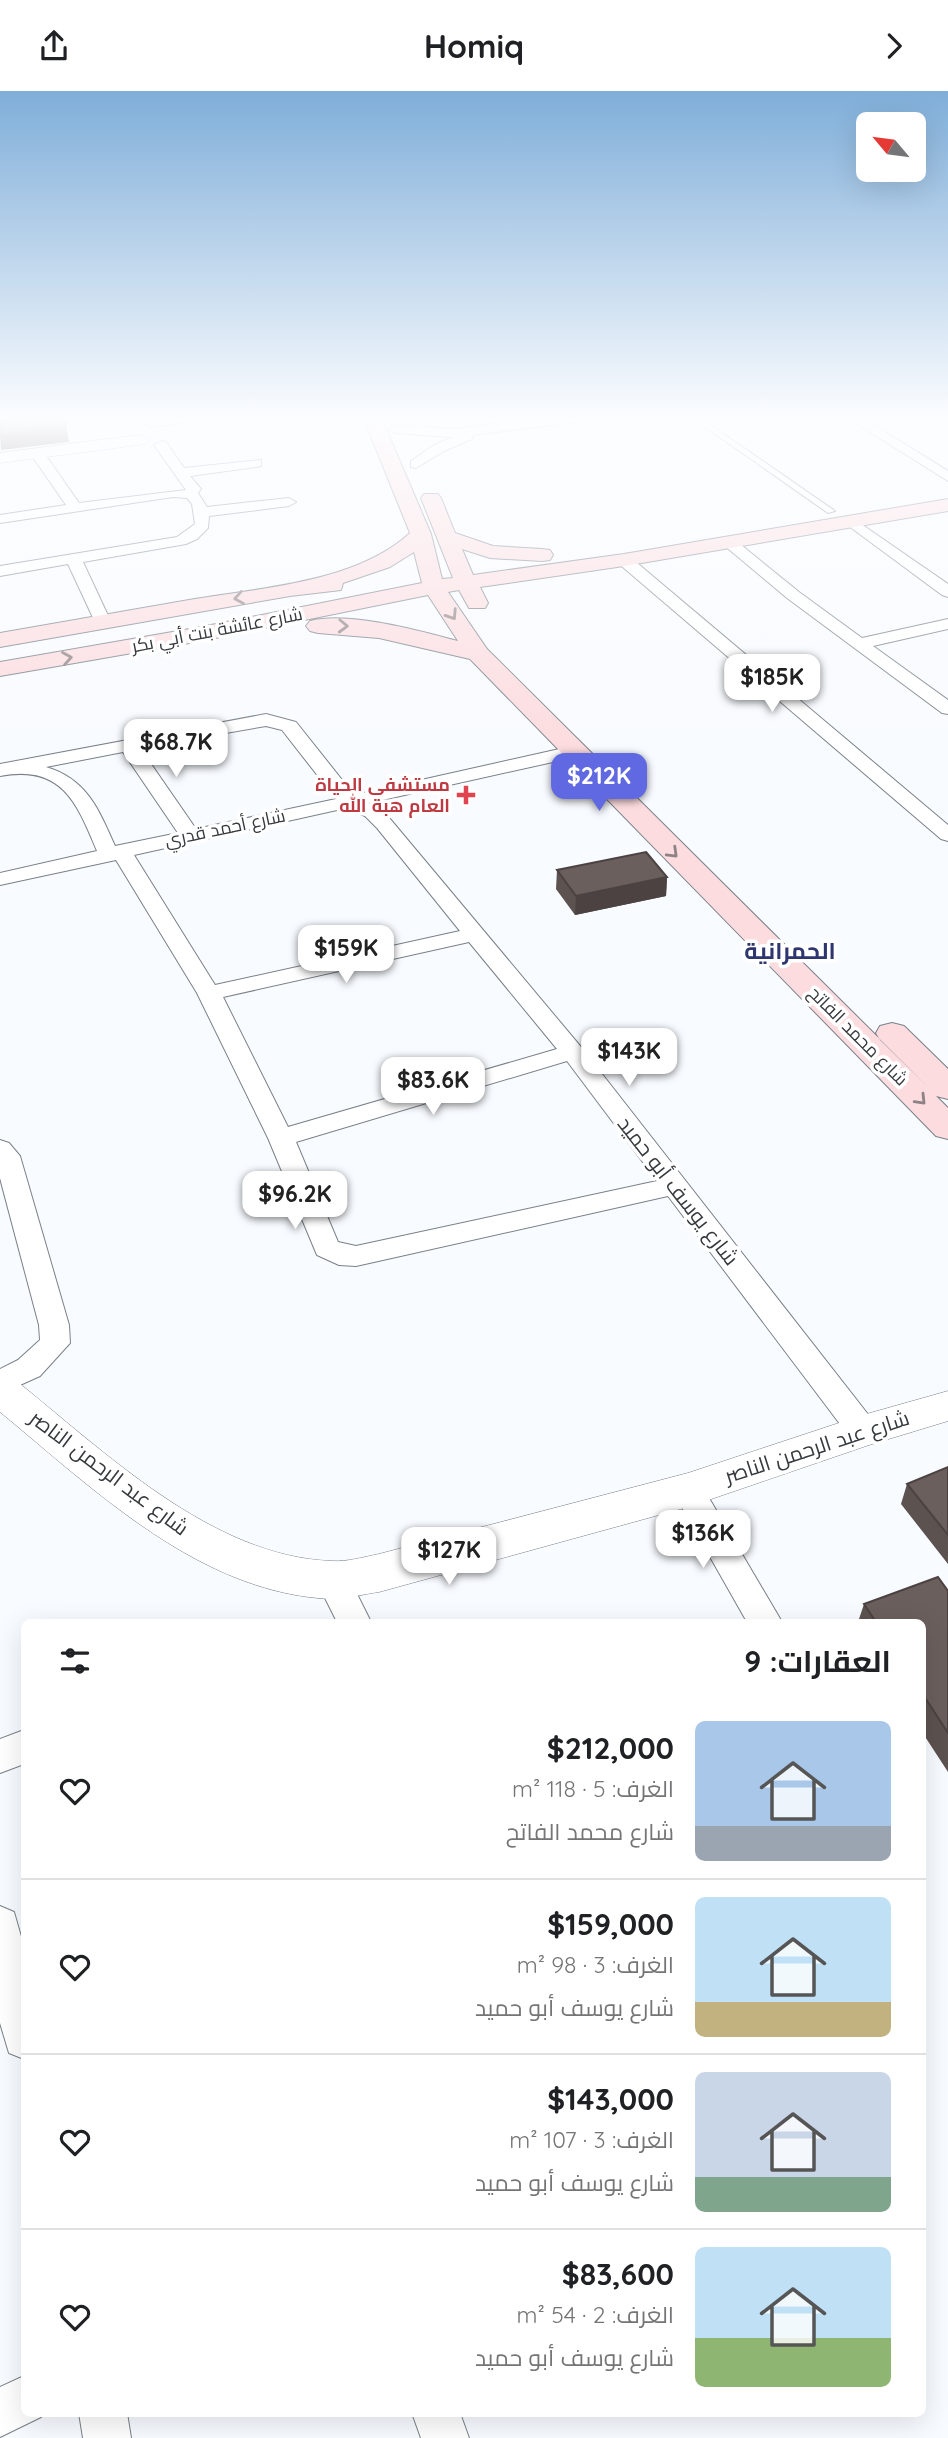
<!DOCTYPE html>
<html lang="ar">
<meta charset="utf-8">
<style>
body{margin:0;font-family:Quicksand,Cairo,sans-serif;background:#f6f6f6;color:#202124;direction:rtl;height:100vh;display:flex;flex-direction:column;font-size:26px;white-space:nowrap}
*{box-sizing:border-box;margin:0}
p{font-size:23px;color:#757577}
.icon{flex:none;width:38px;height:38px;fill:none;stroke:currentColor;stroke-width:2;stroke-linecap:round;stroke-linejoin:round}
.map{position:relative;flex:1;overflow:hidden;direction:ltr}
.drawer{position:absolute;left:21px;top:1528px;width:905px;height:798px;display:flex;flex-direction:column;background:#fff;border-radius:10px;box-shadow:0 7px 28px #0002;direction:rtl}
.drawer>*{flex:none}
.needle{width:46px;rotate:299deg}
.controls{position:absolute;left:856px;top:21px;display:grid;gap:14px}
.controls a{display:grid;place-items:center;width:70px;height:70px;border-radius:10px;background:#fff;box-shadow:0 7px 28px #0002;font-size:35px}
.price{position:absolute;translate:-50% -60px;padding:0 16px;border-radius:14px;background:#fff;color:#222;font-size:23px;line-height:46px;filter:drop-shadow(0 2px 4px #0008)}
.price::after{content:'';position:absolute;left:50%;top:42px;width:21px;height:16px;margin-left:-10px;background:inherit;clip-path:polygon(0 0,100% 0,50% 100%)}
.price.active{background:#6069e1;color:#fff}
ul{padding:0;list-style:none}
li{display:flex;align-items:center;gap:21px;height:175px;padding:0 35px}
li+li{border-top:2px solid #e0e0e0}
li span{display:grid;place-items:center;flex:none;width:196px;height:140px;border-radius:10px;color:#555}
li>.icon{margin-inline-start:auto}
span .icon{width:84px;height:84px;fill:#fffc;stroke-width:1}
li b{font-size:30px}
h2{display:flex;justify-content:space-between;align-items:center;height:84px;padding:0 35px;font-size:30px}
header{display:flex;justify-content:space-between;align-items:center;height:91px;padding:0 35px;background:#fff;font-size:32px;font-weight:700}
.map>svg:first-child{display:block}
</style>
<header><svg class="icon" aria-label="forward" viewBox="0 0 24 24"><path d="M9 5l7 7-7 7"/></svg>Homiq<svg class="icon" aria-label="share" viewBox="0 0 24 24"><path d="M12 15V3M7 8l5-5 5 5M5 13v7h14v-7"/></svg></header>
<div class="map">
<svg width="948" height="2347" viewBox="0 0 948 2347">
<rect width="100%" height="100%" fill="#f8fbff"/>
<g fill="none" stroke-linecap="round" stroke-linejoin="round">
<defs>
<path id="service" d="M426 326H433L420 341H416Z
M691 326H699L835 420 828 422Z"/>
<path id="minor" d="M165 326H204L198 330 150 336 143 332 145 329Z
M549 326H589L583 330 473 344 472 348 444 360 416 377 411 376V370L434 354 453 346 395 342 388 338 395 334 454 338Z
M846 326H861L948 380V390Z
M161 350 166 351 184 377 261 369V375L256 376 190 385 201 398 198 402 207 416 289 407 296 411 289 415 209 425 208 437 197 448 186 453 83 471 111 531 109 535 103 536 95 531 68 473 0 485V475L177 446 195 433 192 413 187 407 173 406 0 432V424L66 414 30 362 37 358 42 359 79 412 186 399 154 354Z
M851 426 948 493V506L942 504 846 433 844 430 846 427Z
M730 447 735 449 799 501 862 547 948 528V538L873 555 948 609V623L942 622 787 507 725 455 722 452 725 449Z
M624 464 630 466 948 734V750L941 748 618 472 616 469Z
M266 623 296 631 354 704 573 655 580 657 582 661 580 665 369 712 379 717 391 729 581 956 874 1331 878 1340 874 1349 863 1352 852 1349 668 1105 356 1175 339 1174 317 1164 268 1047 197 902 116 769 0 794V782L97 760C77 712 62 673 0 685V673ZM266 635 282 639 336 708 196 738 140 657ZM123 661 178 742 115 755C99 719 87 688 46 676ZM346 717 365 725 377 737 460 840 215 894 134 764ZM469 851 557 958 288 1036 223 906ZM567 970 657 1090 356 1155 338 1151 296 1051Z
M0 1049 9 1052 20 1065 69 1234 70 1252 40 1285 0 1303V1278L18 1269 40 1249 39 1234 0 1087Z
M688 1386 699 1390 782 1531H747L672 1399 677 1390Z
M333 1475 345 1479 371 1531H337L316 1489 321 1479Z
M24 1639V1673L0 1682V1648Z
M0 1815 14 1821 24 1856V1968L9 1962 0 1932Z
M24 2285V2322H43L41 2326 0 2346V2296Z
M79 2322H127L131 2347H83Z
M412 2322H460L469 2347H421Z"/>
<path id="tertiary" d="M140 344 149 349 146 353 0 372V362Z
M0 1284 14 1288C103 1359 211 1466 332 1470 347 1471 364 1466 379 1463L688 1382 863 1324 948 1300V1330L869 1354 688 1416 379 1501C363 1503 347 1508 331 1508 200 1502 96 1400 0 1321Z"/>
<path id="secondary" d="M363 326H381L431 443 442 488 453 487 421 407 424 403H438L441 407 455 442 493 455 542 458 550 459 553 464 550 469 542 470 490 467 462 458 473 484 624 463 948 408V420L624 475 480 496 488 512 485 517H469L459 499 448 501 487 558 932 1000 880 949 876 942 880 935 892 932 904 935 948 978V1008L936 1005 948 1017V1048L936 1045 470 568 379 547 318 542 310 540 306 535 310 530C349 520 419 540 458 550L428 504 201 550 0 585V571L201 536 422 492 414 461 390 476 343 492 341 499 290 505 0 556V542C63 531 126 520 189 509 259 497 356 492 410 442Z"/>
</defs>
<use href="#service" stroke="#798089" stroke-width="2"/>
<use href="#minor" stroke="#798089" stroke-width="2"/>
<use href="#tertiary" stroke="#798089" stroke-width="1"/>
<use href="#secondary" stroke="#798089" stroke-width="2"/>
<use href="#service" fill="#fff" fill-rule="evenodd"/>
<use href="#minor" fill="#fff" fill-rule="evenodd"/>
<use href="#tertiary" fill="#fff" fill-rule="evenodd"/>
<use href="#secondary" fill="#fcdcdf" fill-rule="evenodd"/>
</g>
<path fill="#5c5250" d="M557 779 667 786 666 805 575 824 556 798Z
M948 1376V1473L901 1413 907 1393Z
M948 1500V1681L922 1641V1531H858L864 1513Z"/>
<path fill="#4b4241" d="M65 326 69 351 1 359 0 344Z
M667 786 666 805 575 824 576 805Z"/>
<path fill="#6b5f5d" stroke="#4b4241" stroke-width="2" d="M0 326H65L66 336 0 344Z
M646 761 667 786 576 805 557 779Z
M948 1376V1444L907 1393Z
M938 1486 948 1500V1642L922 1602V1531H876L864 1513Z"/>
<defs><path id="oneway-chevron" d="M-2-3.5L2.5 0L-2 3.5" fill="none" stroke-width="1.6" stroke-linecap="round" stroke-linejoin="round" transform="scale(1.75)"/></defs>
<g stroke="#8f8286">
<use href="#oneway-chevron" transform="translate(239 507) rotate(170)"/>
<use href="#oneway-chevron" transform="translate(452 524) rotate(57)"/>
<use href="#oneway-chevron" transform="translate(343 535) rotate(2)"/>
<use href="#oneway-chevron" transform="translate(67 567) rotate(-10)"/>
<use href="#oneway-chevron" transform="translate(673 762) rotate(44)"/>
<use href="#oneway-chevron" transform="translate(921 1009) rotate(46)"/>
</g>
<linearGradient id="sky" x2="0" y2="1"><stop stop-color="#7faed9"/><stop offset="0.5" stop-color="#fcfdff"/><stop offset="1" stop-color="#fcfdff" stop-opacity="0"/></linearGradient>
<rect width="948" height="655" fill="url(#sky)"/>
<path fill="#e0444e" stroke="#fff" stroke-width="2.5" d="M462.5 693.5h7v7h7v7h-7v7h-7v-7h-7v-7h7z"/>
<g text-anchor="middle" stroke-width="7" stroke-linejoin="round" paint-order="stroke">
<g font-size="18" fill="#36393d" stroke="#fff">
<text transform="translate(217 539) rotate(-11)" y="6">شارع عائشة بنت أبي بكر</text>
<text transform="translate(225 737) rotate(-12)" y="6">شارع أحمد قدري</text>
<text transform="translate(858 945) rotate(45)" y="6">شارع محمد الفاتح</text>
</g>
<g font-size="18" font-weight="bold" fill="#be3a42" stroke="#fff" text-anchor="end">
<text x="450" y="700">مستشفى الحياة<tspan x="450" dy="21">العام هبة الله</tspan></text>
</g>
<g font-size="21" fill="#36393d" stroke="#fff">
<text transform="translate(678 1100) rotate(52)" y="7">شارع يوسف أبو حميد</text>
<text transform="translate(817 1356) rotate(-18)" y="7">شارع عبد الرحمن الناصر</text>
<text transform="translate(109 1382) rotate(37)" y="7">شارع عبد الرحمن الناصر</text>
</g>
<g font-size="23" font-weight="bold" fill="#2f356f" stroke="#fff">
<text x="790" y="868">الحمرانية</text>
</g>
</g>
</svg>
<div class="controls">
<a><svg class="needle" viewBox="-14 -14 28 28"><path d="M0-13l5 13h-10z" fill="#e53935"/><path d="M0 13l5-13h-10z" fill="#757577"/></svg></a>
</div>
<b class="price" style="left:772px;top:623px">$185K</b>
<b class="price" style="left:176px;top:688px">$68.7K</b>
<b class="price active" style="left:599px;top:722px">$212K</b>
<b class="price" style="left:346px;top:894px">$159K</b>
<b class="price" style="left:629px;top:997px">$143K</b>
<b class="price" style="left:433px;top:1026px">$83.6K</b>
<b class="price" style="left:295px;top:1140px">$96.2K</b>
<b class="price" style="left:703px;top:1479px">$136K</b>
<b class="price" style="left:449px;top:1496px">$127K</b>
<section class="drawer">
<h2>العقارات: 9<svg class="icon" aria-label="filters" viewBox="0 0 24 24"><path d="M4 7h16M4 17h16"/><circle cx="9" cy="7" r="2"/><circle cx="15" cy="17" r="2"/></svg></h2>
<ul>
<li><span style="background:linear-gradient(#a9c7e8 75%,#9aa5b1 0)"><svg class="icon" aria-label="home" viewBox="0 0 24 24"><path d="M3 11l9-7 9 7M6 9v11h12V9"/></svg></span><div><b>$212,000</b><p>الغرف: 5 · 118 m²</p><p>شارع محمد الفاتح</p></div><svg class="icon" aria-label="heart" viewBox="0 0 24 24"><path d="M12 20l-8-8c-3-5 5-10 8-4 3-6 11-1 8 4z"/></svg></li>
<li><span style="background:linear-gradient(#bfe0f5 75%,#c2b280 0)"><svg class="icon" aria-label="home" viewBox="0 0 24 24"><path d="M3 11l9-7 9 7M6 9v11h12V9"/></svg></span><div><b>$159,000</b><p>الغرف: 3 · 98 m²</p><p>شارع يوسف أبو حميد</p></div><svg class="icon" aria-label="heart" viewBox="0 0 24 24"><path d="M12 20l-8-8c-3-5 5-10 8-4 3-6 11-1 8 4z"/></svg></li>
<li><span style="background:linear-gradient(#c9d6e8 75%,#7fa58c 0)"><svg class="icon" aria-label="home" viewBox="0 0 24 24"><path d="M3 11l9-7 9 7M6 9v11h12V9"/></svg></span><div><b>$143,000</b><p>الغرف: 3 · 107 m²</p><p>شارع يوسف أبو حميد</p></div><svg class="icon" aria-label="heart" viewBox="0 0 24 24"><path d="M12 20l-8-8c-3-5 5-10 8-4 3-6 11-1 8 4z"/></svg></li>
<li><span style="background:linear-gradient(#bfe0f5 65%,#8fb573 0)"><svg class="icon" aria-label="home" viewBox="0 0 24 24"><path d="M3 11l9-7 9 7M6 9v11h12V9"/></svg></span><div><b>$83,600</b><p>الغرف: 2 · 54 m²</p><p>شارع يوسف أبو حميد</p></div><svg class="icon" aria-label="heart" viewBox="0 0 24 24"><path d="M12 20l-8-8c-3-5 5-10 8-4 3-6 11-1 8 4z"/></svg></li>
</ul>
</section>
</div>
